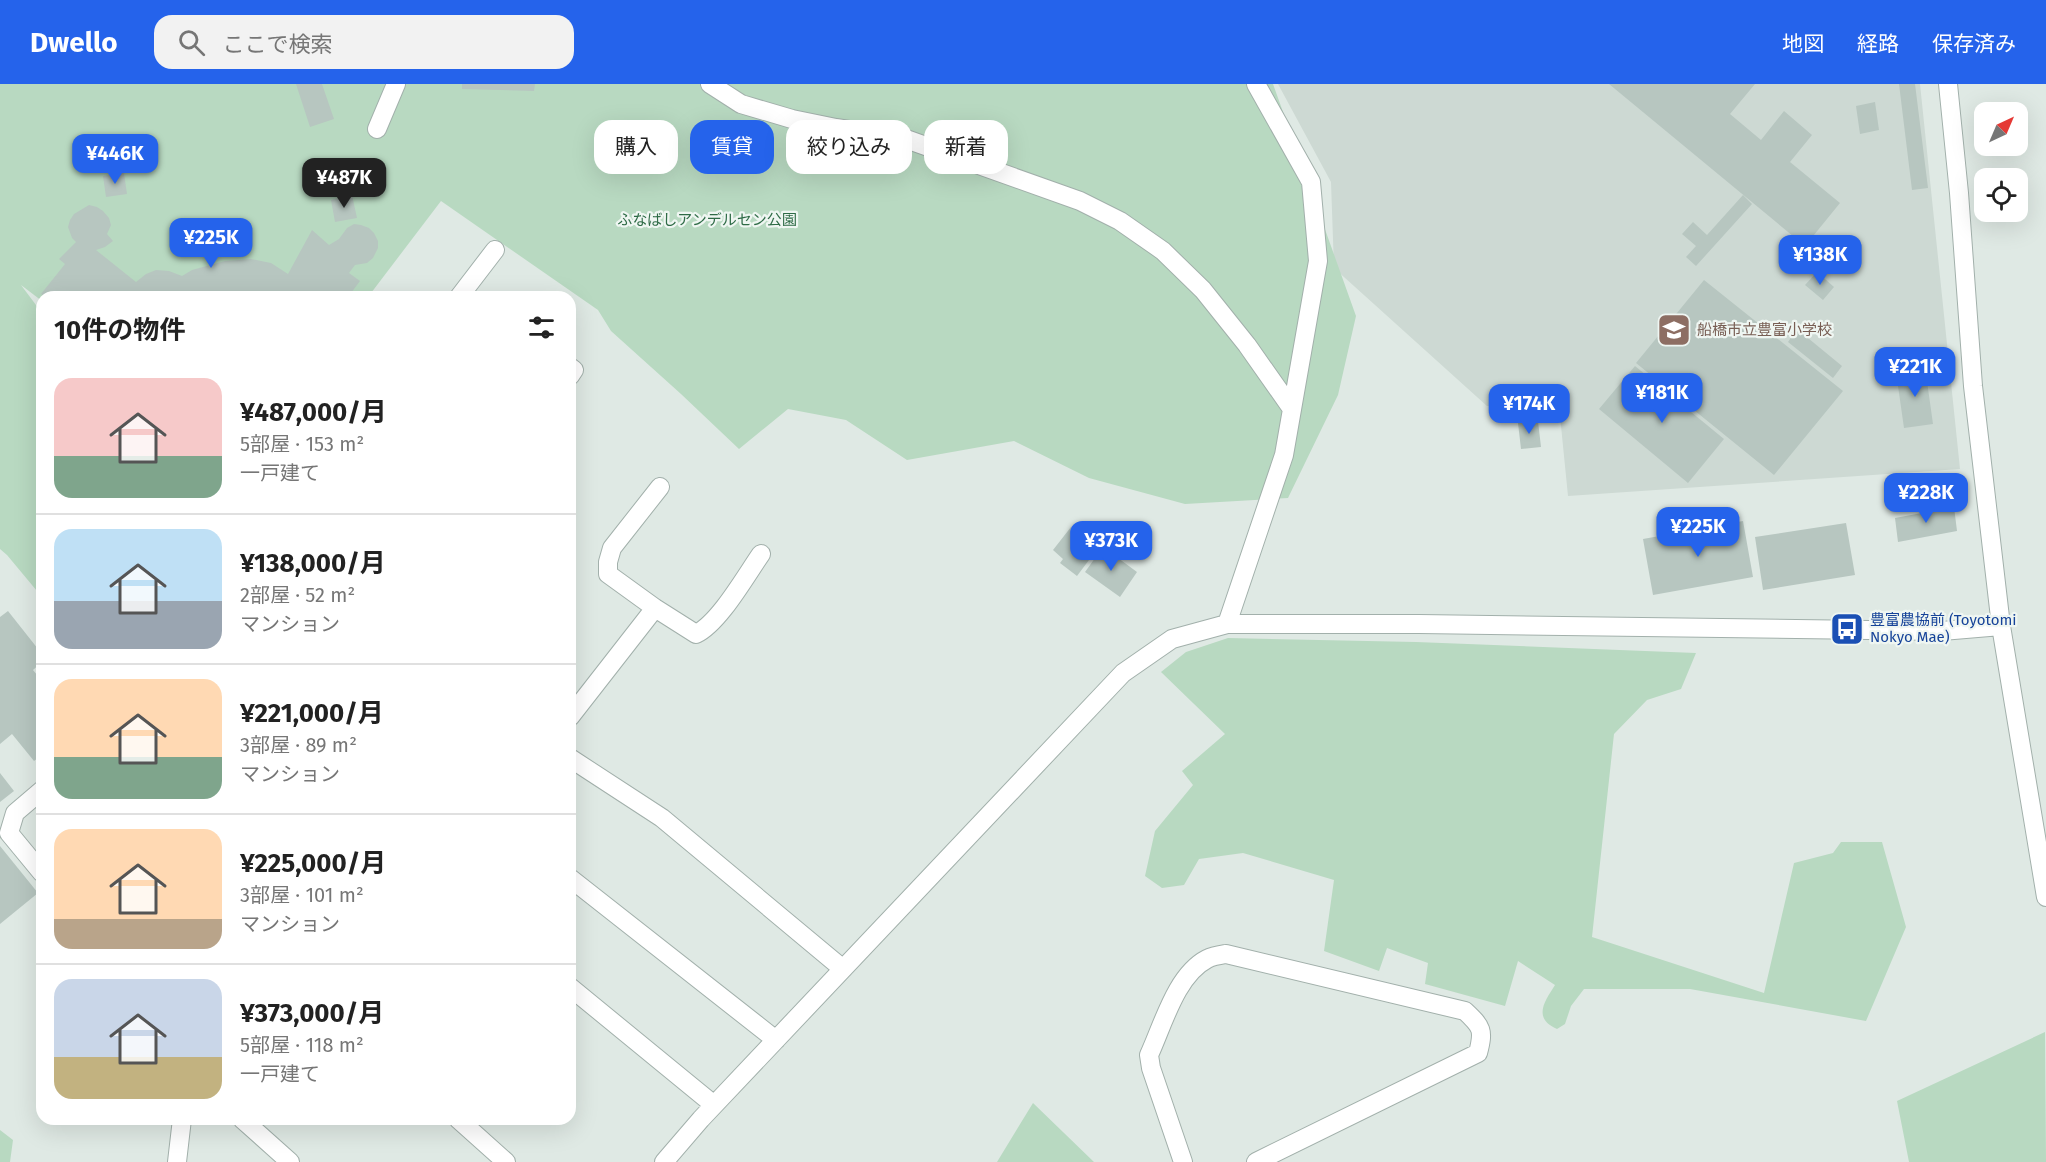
<!DOCTYPE html>
<html lang="ja">
<meta charset="utf-8">
<style>
body{margin:0;font-family:"Fira Sans","Noto Sans JP",sans-serif;background:#f2f2f2;color:#222;height:100vh;display:flex;flex-direction:column;font-size:22px;white-space:nowrap}
*{box-sizing:border-box;margin:0}
p{font-size:20px;color:#767676}
.icon{flex:none;width:33px;height:33px;fill:none;stroke:currentColor;stroke-width:2;stroke-linecap:round;stroke-linejoin:round}
.map{position:relative;flex:1;overflow:hidden}
.side{position:absolute;left:36px;top:207px;width:540px;height:834px;display:flex;flex-direction:column;background:#fff;border-radius:18px;box-shadow:0 6px 24px #0002}
.side>*{flex:none}
.hud{position:absolute;left:594px;top:36px;width:570px;height:54px;display:flex;gap:12px}
.needle{width:39px;rotate:44deg}
.controls{position:absolute;left:1974px;top:18px;display:grid;gap:12px}
.controls a{display:grid;place-items:center;width:54px;height:54px;border-radius:12px;background:#fff;box-shadow:0 6px 24px #0002;font-size:30px}
.price{position:absolute;translate:-50% -51px;padding:0 14px;border-radius:12px;background:#2563eb;color:#fff;font-size:20px;line-height:39px;filter:drop-shadow(0 2px 3px #0008)}
.price::after{content:'';position:absolute;left:50%;top:36px;width:18px;height:14px;margin-left:-9px;background:inherit;clip-path:polygon(0 0,100% 0,50% 100%)}
.price.current{background:#222;color:#fff}
ul{padding:0;list-style:none}
li{display:flex;align-items:center;gap:18px;height:150px;padding:0 18px}
li+li{border-top:2px solid #e0e0e0}
li span{display:grid;place-items:center;flex:none;width:168px;height:120px;border-radius:18px;color:#555}
li>.icon{margin-inline-start:auto}
span .icon{width:72px;height:72px;fill:#fffc;stroke-width:1}
li b{font-size:26px}
h2{display:flex;justify-content:space-between;align-items:center;height:72px;padding:0 18px;font-size:26px}
.pill{padding:0 21px;border-radius:18px;background:#fff;box-shadow:0 6px 24px #0002;font-size:21px;line-height:54px}
.pill.current{background:#2563eb;color:#fff}
header{display:flex;align-items:center;gap:36px;box-sizing:border-box;height:84px;padding:0 30px;background:#2563eb;color:#fff}
header strong{font-size:28px}
nav{display:flex;gap:33px;margin-inline-start:auto;font-size:21px}
.search{width:420px;height:54px;background:#f2f2f2;display:flex;align-items:center;gap:15px;box-sizing:border-box;padding:0 21px;border-radius:18px;color:#767676;font-size:22px}
.map>svg:first-child{display:block}
</style>
<header>
<strong>Dwello</strong>
<div class="search"><svg class="icon" aria-label="search" viewBox="0 0 24 24"><circle cx="10" cy="10" r="6"/><path d="M15 15l6 6"/></svg>ここで検索</div>
<nav><a>地図</a><a>経路</a><a>保存済み</a></nav>
</header>
<div class="map">
<svg width="2046" height="1078" viewBox="0 0 2046 1078">
<rect width="100%" height="100%" fill="#dfe9e4"/>
<path fill="#cdd9d3" d="M1278 0H1920L1960 385 1568 412 1559 322H1487L1334 184 1331 98Z"/>
<path fill="#b8d9c1" d="M0 0H1273L1356 232 1338 311 1288 414 1185 420 1089 394 1014 357 907 376 846 336 788 325 739 365 681 310 611 247 598 226 441 117 368 213H42V217L21 201 42 229V513L7 471 0 465Z
M1228 554 1416 558 1696 569 1681 605 1647 616 1614 650 1592 853 1764 909 1794 779 1833 769 1841 758H1882L1906 843 1866 937 1690 905H1584L1571 922 1565 940 1557 945C1532 934 1545 917 1555 901L1518 877 1505 922 1425 900 1428 879 1387 864 1379 887 1324 867 1334 796 1243 769 1199 775 1184 801 1162 804 1145 792 1155 747 1193 701 1182 687 1225 650 1161 588 1186 568Z
M2045 948 2046 1078H1909L1897 1017Z
M1033 1019 1094 1078H997Z
M0 1046 13 1056 10 1078H0Z"/>
<path fill="#b7c6c0" d="M296 0H322L334 35 310 43Z
M462 0H535L534 7 462 5Z
M1609 0H1755L1730 30 1761 56 1784 27 1812 51 1790 78 1840 119 1805 162Z
M1899 0H1915L1928 104 1912 106Z
M1875 18 1879 46 1860 50 1856 22Z
M124 89 127 110 106 113 103 92Z
M352 111 357 134 335 138 331 116Z
M1743 111 1752 120 1696 182 1686 173 1696 162 1682 150 1693 138 1707 151Z
M89 121 97 123 103 127 109 134 111 141 107 150 113 157 105 163 96 166 136 198 146 190 156 186 169 187 182 192 192 186 225 177 251 175 271 179 288 190 312 146 329 161 339 155 347 144 354 140 361 141 369 144 374 149 378 157V164L373 174 367 179 355 181 349 189 360 197 348 213H47L41 210 65 180 59 175 76 158 72 154 68 143 70 136 74 130Z
M1817 188 1834 203 1823 216 1805 201Z
M1704 196 1843 307 1774 391 1636 279Z
M1797 245 1842 282 1833 294 1788 258Z
M1635 282 1724 355 1688 399 1599 325Z
M1925 283 1933 340 1904 344 1896 288Z
M1538 337 1541 363 1521 365 1518 339Z
M1954 423 1957 447 1898 458 1895 434Z
M1743 437 1753 493 1653 511 1643 455Z
M1846 439 1855 491 1763 506 1755 453Z
M1071 443 1098 464 1077 492 1060 479 1063 475 1053 466Z
M1103 463 1137 488 1120 513 1085 488Z
M8 527 42 570V578L33 586 42 597V671L34 677 12 650 0 660V533Z
M0 689 14 707 0 718Z
M0 762 38 809 0 840Z"/>
<g fill="none" stroke-linecap="round" stroke-linejoin="round">
<defs>
<path id="minor" d="M710 0 741 20 792 35 836 44 906 55 1080 117 1120 137 1163 167 1203 206 1247 261 1292 325
M1948 0 1959 109 1973 302 2001 542 2046 813
M377 45 396 0
M459 213 495 166
M570 283 574 286 570 292
M660 403 612 464 608 478V490L655 524 696 550C719 539 745 493 761 470
M1227 540 1284 371 1318 177 1311 98 1256 0
M570 633 655 524
M570 674 662 734 843 885
M42 706 15 729 9 749 42 789
M570 794 776 956
M570 903 714 1021
M242 1035 290 1078
M458 1035 506 1078
M177 1078 182 1035
M664 1078 701 1035 1123 589 1172 555 1227 540H1419L1942 547 2001 542
M1183 1078 1151 984 1149 971C1163 941 1176 891 1207 875 1213 872 1220 871 1226 870L1465 927C1482 943 1484 946 1478 969L1256 1078"/>
</defs>
<use href="#minor" stroke="#a2b0ab" stroke-width="20"/>
<use href="#minor" stroke="#fff" stroke-width="18"/>
</g>
<defs>
<symbol id="school-square" viewBox="-11 -11 22 22"><rect x="-9" y="-9" width="18" height="18" rx="4" fill="#8d6e63" stroke="#eff6f2"/><path d="M0-5L7-2L0 1L-7-2ZM-4 1L0 2.5L4 1V4Q0 6-4 4Z" fill="#fff"/></symbol>
<symbol id="bus-square" viewBox="-11 -11 22 22"><rect x="-9" y="-9" width="18" height="18" rx="4" fill="#1a4fb4" stroke="#eff6f2"/><path d="M-5-6H5V4H4V6H2V4H-2V6H-4V4H-5ZM-3.5-4V0h7V-4ZM-3.5 1.2v1.5H-2V1.2ZM2 1.2v1.5H3.5V1.2Z" fill="#fff"/></symbol>
</defs>
<g fill-rule="evenodd">
<use href="#school-square" x="1655" y="227" width="38" height="38"/>
<use href="#bus-square" x="1828" y="526" width="38" height="38"/>
</g>
<g text-anchor="middle" stroke-width="4.5" stroke-linejoin="round" paint-order="stroke">
<g font-size="15" fill="#2e6b46" stroke="#eff6f2">
<text x="707" y="141">ふなばしアンデルセン公園</text>
</g>
<g font-size="15" fill="#785e54" stroke="#eff6f2" text-anchor="start">
<text x="1697" y="251">船橋市立豊富小学校</text>
</g>
<g font-size="15" fill="#164399" stroke="#eff6f2" text-anchor="start">
<text x="1870" y="541">豊富農協前 (Toyotomi<tspan x="1870" dy="17">Nokyo Mae)</tspan></text>
</g>
</g>
</svg>
<div class="controls">
<a><svg class="needle" viewBox="-14 -14 28 28"><path d="M0-13l5 13h-10z" fill="#e53935"/><path d="M0 13l5-13h-10z" fill="#767676"/></svg></a>
<a><svg class="icon" aria-label="locate" viewBox="0 0 24 24"><circle cx="12" cy="12" r="6"/><path d="M12 2v4M12 18v4M2 12h4M18 12h4"/></svg></a>
</div>
<b class="price" style="left:115px;top:101px">¥446K</b>
<b class="price current" style="left:344px;top:125px">¥487K</b>
<b class="price" style="left:211px;top:185px">¥225K</b>
<b class="price" style="left:1820px;top:202px">¥138K</b>
<b class="price" style="left:1915px;top:314px">¥221K</b>
<b class="price" style="left:1662px;top:340px">¥181K</b>
<b class="price" style="left:1529px;top:351px">¥174K</b>
<b class="price" style="left:1926px;top:440px">¥228K</b>
<b class="price" style="left:1698px;top:474px">¥225K</b>
<b class="price" style="left:1111px;top:488px">¥373K</b>
<div class="hud">
<a class="pill">購入</a>
<a class="pill current">賃貸</a>
<a class="pill">絞り込み</a>
<a class="pill">新着</a>
</div>
<section class="side">
<h2>10件の物件<svg class="icon" aria-label="filters" viewBox="0 0 24 24"><path d="M4 7h16M4 17h16"/><circle cx="9" cy="7" r="2"/><circle cx="15" cy="17" r="2"/></svg></h2>
<ul>
<li><span style="background:linear-gradient(#f6c9c9 65%,#7fa58c 0)"><svg class="icon" aria-label="home" viewBox="0 0 24 24"><path d="M3 11l9-7 9 7M6 9v11h12V9"/></svg></span><div><b>¥487,000/月</b><p>5部屋 · 153 m²</p><p>一戸建て</p></div></li>
<li><span style="background:linear-gradient(#bfe0f5 60%,#9aa5b1 0)"><svg class="icon" aria-label="home" viewBox="0 0 24 24"><path d="M3 11l9-7 9 7M6 9v11h12V9"/></svg></span><div><b>¥138,000/月</b><p>2部屋 · 52 m²</p><p>マンション</p></div></li>
<li><span style="background:linear-gradient(#ffd9b3 65%,#7fa58c 0)"><svg class="icon" aria-label="home" viewBox="0 0 24 24"><path d="M3 11l9-7 9 7M6 9v11h12V9"/></svg></span><div><b>¥221,000/月</b><p>3部屋 · 89 m²</p><p>マンション</p></div></li>
<li><span style="background:linear-gradient(#ffd9b3 75%,#b9a48a 0)"><svg class="icon" aria-label="home" viewBox="0 0 24 24"><path d="M3 11l9-7 9 7M6 9v11h12V9"/></svg></span><div><b>¥225,000/月</b><p>3部屋 · 101 m²</p><p>マンション</p></div></li>
<li><span style="background:linear-gradient(#c9d6e8 65%,#c2b280 0)"><svg class="icon" aria-label="home" viewBox="0 0 24 24"><path d="M3 11l9-7 9 7M6 9v11h12V9"/></svg></span><div><b>¥373,000/月</b><p>5部屋 · 118 m²</p><p>一戸建て</p></div></li>
</ul>
</section>
</div>
